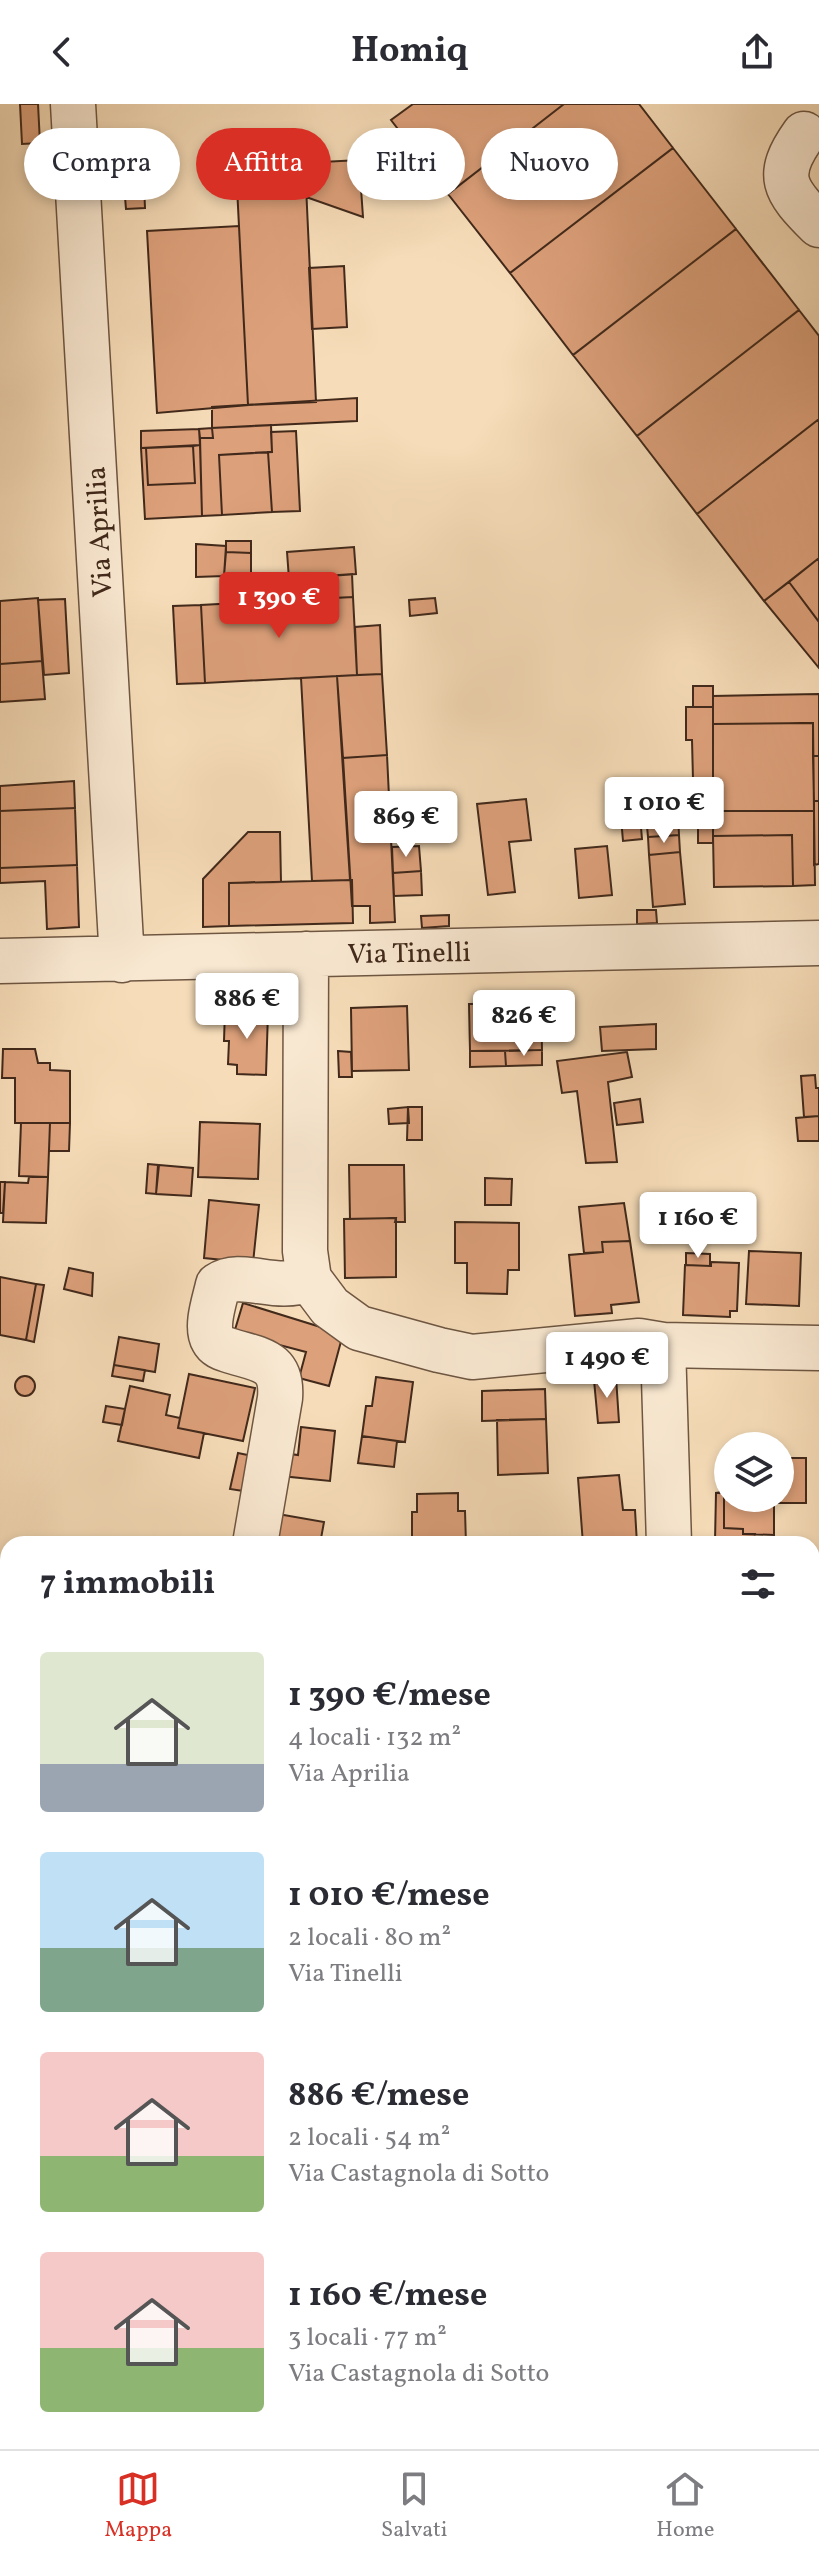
<!DOCTYPE html>
<html lang="it">
<meta charset="utf-8">
<style>
body{margin:0;font-family:Vollkorn,serif;background:#f2f2f3;color:#2b2b33;height:100vh;display:flex;flex-direction:column;font-size:30px;white-space:nowrap}
*{box-sizing:border-box;margin:0}
p{font-size:26px;color:#7c7c81}
.icon{flex:none;width:44px;height:44px;fill:none;stroke:currentColor;stroke-width:2;stroke-linecap:round;stroke-linejoin:round}
.map{position:relative;flex:1;overflow:hidden}
.panel{position:absolute;left:0px;top:1432px;width:820px;height:914px;display:flex;flex-direction:column;background:#fff;border-radius:24px 24px 0 0;box-shadow:0 4px 12px #0003}
.panel>*{flex:none}
.hud{position:absolute;left:24px;top:24px;width:772px;height:72px;display:flex;gap:16px}
.tools{position:absolute;left:714px;top:1328px;display:grid;gap:16px}
.tools a{display:grid;place-items:center;width:80px;height:80px;border-radius:50%;background:#fff;box-shadow:0 4px 12px #0003;font-size:40px}
.price{position:absolute;translate:-50% -68px;padding:0 18px;border-radius:8px;background:#fff;color:#222;font-size:26px;line-height:52px;filter:drop-shadow(0 2px 4px #0008)}
.price::after{content:'';position:absolute;left:50%;top:48px;width:24px;height:18px;margin-left:-12px;background:inherit;clip-path:polygon(0 0,100% 0,50% 100%)}
.price.on{background:#d93025;color:#fff}
ul{padding:0;list-style:none}
li{display:flex;align-items:center;gap:24px;height:200px;padding:0 40px}
li span{display:grid;place-items:center;flex:none;width:224px;height:160px;border-radius:8px;color:#555}
li>.icon{margin-inline-start:auto}
span .icon{width:96px;height:96px;fill:#fffc;stroke-width:1}
li b{font-size:34px}
h2{display:flex;justify-content:space-between;align-items:center;height:96px;padding:0 40px;font-size:34px}
.tag{padding:0 28px;border-radius:36px;background:#fff;box-shadow:0 4px 12px #0003;font-size:28px;line-height:72px}
.tag.on{background:#d93025;color:#fff}
header{display:flex;justify-content:space-between;align-items:center;height:104px;padding:0 40px;background:#fff;font-size:36px;font-weight:700}
.menu{display:flex;justify-content:space-around;align-items:center;height:112px;border-top:2px solid #e1e1e2;background:#fff;font-size:22px;color:#7c7c81}
.menu a{display:grid;justify-items:center;gap:4px}
.menu .on{color:#d93025}
.map>svg:first-child{display:block}
</style>
<header><svg class="icon" aria-label="back" viewBox="0 0 24 24"><path d="M15 5l-7 7 7 7"/></svg>Homiq<svg class="icon" aria-label="share" viewBox="0 0 24 24"><path d="M12 15V3M7 8l5-5 5 5M5 13v7h14v-7"/></svg></header>
<div class="map">
<svg width="819" height="2345" viewBox="0 0 819 2345">
<rect width="100%" height="100%" fill="#f6dcb8"/>
<filter id="stains"><feTurbulence type="fractalNoise" baseFrequency=".0025" numOctaves="4"/><feColorMatrix values="0 0 0 0 .2 0 0 0 0 .09 0 0 0 0 .02 0 0 0 .5 -.17"/></filter>
<radialGradient id="worn" r=".72"><stop offset=".6" stop-color="#630" stop-opacity="0"/><stop offset="1" stop-color="#630" stop-opacity=".3"/></radialGradient>
<path fill="#c1bf8b" stroke="#817453" stroke-width="2" d="M0 1587 8 1595V1765L0 1757Z
M0 1943 8 1952V2023L0 2016Z
M403 2338H480L487 2345H406Z
M574 2338H640L645 2345H579Z"/>
<path fill="#9dbab4" stroke="#788077" stroke-width="2" d="M0 1757 8 1765V1952L0 1943Z
M480 2338H574L579 2345H487Z"/>
<path fill="#dca07a" stroke="#41291b" stroke-width="2" d="M20 0H38L40 39 22 40Z
M413 0H564L448 90 391 16Z
M564 0H639L673 44 510 169 448 90Z
M673 44 736 125 573 251 510 169Z
M359 56 363 113 306 93 304 59Z
M305 60 316 298 248 301 236 63Z
M144 80 145 104 126 105 124 81Z
M239 122 248 301 157 309 147 127Z
M736 125 799 206 637 332 573 251Z
M344 162 347 223 312 225 309 164Z
M799 206 819 232V315L697 410 637 332Z
M357 294V317L212 324V303Z
M819 315V454L764 497 697 410Z
M271 321 272 348 219 351 222 411 202 412 200 334H213L212 324Z
M212 324 213 334H200L199 325Z
M199 325 200 341 141 344V327Z
M296 327 300 407 272 408 268 348H272L271 328Z
M200 341 202 412 145 415 141 344H146L148 381 195 379 193 342Z
M193 342 195 379 148 381 146 344Z
M268 348 272 408 222 411 219 351Z
M226 437H251V449L226 448Z
M196 440 226 442 224 472 196 473Z
M354 443 356 470 289 475 287 448Z
M226 448 251 449V473L224 472Z
M819 454V518L789 478Z
M352 470 353 493 246 498 245 478Z
M789 478 819 518V564L764 497Z
M353 493 357 571 205 579 201 501Z
M38 494 42 557 0 560V497Z
M435 494 437 509 410 512 409 496Z
M65 495 69 569 44 571 38 496Z
M201 501 205 579 177 580 173 502Z
M380 521 382 570 357 571 355 523Z
M42 557 45 595 0 598V560Z
M382 570 387 651 343 654 337 572Z
M337 572 350 776 312 777 301 574Z
M693 582H713V603H693Z
M819 590V652H813V619L713 620V592Z
M686 603H713V715H694L692 636H686Z
M813 619 814 707H713V620Z
M387 651 395 818 370 819V802H352L343 654Z
M813 652H819V697H814Z
M74 677 75 704 0 707V682Z
M526 695 531 736 509 738 515 788 488 791 477 700Z
M814 697H819V760L814 761Z
M639 700 642 735 623 737 620 702Z
M75 704 77 761 0 764V707Z
M713 707H814L815 781 793 782 792 731 713 732Z
M678 710 679 731 648 733 646 711Z
M713 715V739H698V716Z
M248 728H280L281 778 229 779V822L203 823V775Z
M679 731 680 748 649 751 648 733Z
M792 731 793 782 714 783 713 732Z
M419 742 421 767 393 769 392 743Z
M607 742 612 791 579 794 575 745Z
M680 748 685 800 653 803 649 751Z
M77 761 79 823 47 825 45 777 0 779V764Z
M421 767 422 791 394 792 393 769Z
M352 776 353 819 229 822V779Z
M637 806H656L657 819 637 820Z
M449 811V822L422 824 421 812Z
M541 899 542 946 470 947 469 900Z
M407 902 409 966 352 967 351 904Z
M225 906 268 908 266 971 237 970V961L228 960 229 937H224Z
M656 920V945L602 947 600 923Z
M3 945H35L38 959H50V966L70 967V1019H15V974H2Z
M542 946V961L506 962 505 947Z
M338 947 351 948 352 973H339Z
M470 947H505L506 962 470 963Z
M627 948 632 973 608 978 617 1058 586 1059 577 987 562 989 557 957Z
M815 971 816 984H819V1012L804 1013 801 972Z
M640 995 643 1018 617 1021 614 999Z
M408 1003 409 1019 389 1020 388 1005Z
M408 1003H422V1036H407Z
M819 1012V1037H798L796 1014Z
M200 1018 260 1020 258 1075 198 1073Z
M21 1019H50L48 1073 19 1072Z
M50 1019H70L69 1047H49Z
M148 1060 158 1061 156 1090 146 1089Z
M159 1061 193 1064 191 1092 156 1090Z
M349 1061H404L405 1118H395L396 1114 350 1115Z
M29 1073H48L46 1119 3 1118 5 1078 28 1079Z
M485 1074 512 1075 511 1101H485Z
M0 1078H5L3 1109H0Z
M209 1096 259 1101 253 1159 204 1154Z
M624 1099 630 1137 602 1138 603 1148 584 1149 579 1103Z
M396 1114V1173L345 1174 344 1115Z
M455 1118 519 1119V1166H508L507 1190 467 1189V1159H455Z
M630 1137 639 1198 611 1201 612 1209 575 1212 569 1151 603 1148 602 1138Z
M749 1147 801 1149 799 1202 746 1200Z
M686 1149 710 1150V1162L686 1161Z
M711 1158 739 1159 737 1207H730V1213L683 1211 685 1161 711 1162Z
M69 1164 93 1169 92 1192 64 1185Z
M0 1173 36 1180 26 1236 0 1231Z
M36 1180 44 1181 34 1238 26 1236Z
M243 1199 343 1230 329 1282 299 1274 306 1248 234 1229Z
M119 1233 159 1240 155 1268 114 1261Z
M641 1246 644 1276 616 1279V1273L594 1276 592 1252Z
M593 1255 594 1273 573 1276 570 1259Z
M114 1261 145 1266 143 1277 112 1272Z
M189 1270 255 1284 243 1337 178 1324Z
M15 1282a10 10 0 1 1 20 0a10 10 0 1 1-20 0Z
M376 1273 413 1278 405 1338 362 1332 366 1302H372Z
M616 1273 619 1318 598 1319 594 1276Z
M130 1282 170 1291 166 1311 180 1314 178 1324 204 1329 199 1354 118 1337Z
M545 1285 546 1315 482 1317V1287Z
M106 1302 125 1305 122 1321 103 1318Z
M546 1315 548 1369 498 1371 497 1316Z
M301 1323 335 1327 330 1377 281 1372 283 1349 298 1351Z
M362 1332 397 1337 394 1363 358 1359Z
M238 1349 257 1353 250 1388 230 1385Z
M780 1354H806V1399H774V1394H780Z
M721 1357H728V1394H774V1431L743 1430V1425L724 1424V1388L720 1389Z
M619 1371 623 1406H635L637 1440H583L578 1374Z
M724 1388V1424L743 1425V1430H755L754 1438 715 1437 716 1389Z
M458 1389V1407H465L466 1440H412V1408H417V1390Z
M278 1410 324 1418 320 1440 303 1438V1440H281L282 1434 274 1433Z
M812 1499H817L816 1551H812Z
M812 1551H819V1576H812Z
M812 1994 819 1995 818 2019H812Z
M0 2039 8 2046V2063L0 2073Z
M90 2338H142L139 2345H86Z"/>
<g fill="none" stroke-linecap="round" stroke-linejoin="round">
<defs>
<path id="minor" d="M73 0 122 856
M804 30C774 72 784 86 819 121
M306 850 305 1147 309 1175 330 1203 359 1224 439 1246 472 1253 639 1237 663 1241 819 1244
M0 857 819 839
M663 1241 669 1440
M255 1440 280 1294C283 1255 259 1256 228 1246 222 1244 216 1242 213 1236 205 1223 215 1195 218 1181 242 1165 275 1189 309 1175
M0 2101 6 2109 0 2141
M812 2119 819 2121
M0 2333 7 2345"/>
</defs>
<use href="#minor" stroke="#6e5642" stroke-width="47"/>
<use href="#minor" stroke="#f9e8d1" stroke-width="44"/>
</g>
<g text-anchor="middle" stroke-width="8" stroke-linejoin="round" paint-order="stroke">
<g font-size="28" fill="#41291b" stroke="#f9e8d1">
<text transform="translate(98 428) rotate(-93)" y="10">Via Aprilia</text>
<text transform="translate(409 848) rotate(-1)" y="10">Via Tinelli</text>
</g>
</g>
<rect width="100%" height="100%" filter="url(#stains)"/>
<rect width="100%" height="100%" fill="url(#worn)"/>
</svg>
<div class="tools">
<a><svg class="icon" aria-label="layers" viewBox="0 0 24 24"><path d="M12 4l9 5-9 5-9-5zM3 14l9 5 9-5"/></svg></a>
</div>
<b class="price on" style="left:279px;top:536px">1 390 €</b>
<b class="price" style="left:664px;top:741px">1 010 €</b>
<b class="price" style="left:406px;top:755px">869 €</b>
<b class="price" style="left:247px;top:937px">886 €</b>
<b class="price" style="left:524px;top:954px">826 €</b>
<b class="price" style="left:698px;top:1156px">1 160 €</b>
<b class="price" style="left:607px;top:1296px">1 490 €</b>
<div class="hud">
<a class="tag">Compra</a>
<a class="tag on">Affitta</a>
<a class="tag">Filtri</a>
<a class="tag">Nuovo</a>
</div>
<section class="panel">
<h2>7 immobili<svg class="icon" aria-label="filters" viewBox="0 0 24 24"><path d="M4 7h16M4 17h16"/><circle cx="9" cy="7" r="2"/><circle cx="15" cy="17" r="2"/></svg></h2>
<ul>
<li><span style="background:linear-gradient(#dfe7d0 70%,#9aa5b1 0)"><svg class="icon" aria-label="home" viewBox="0 0 24 24"><path d="M3 11l9-7 9 7M6 9v11h12V9"/></svg></span><div><b>1 390 €/mese</b><p>4 locali · 132 m²</p><p>Via Aprilia</p></div></li>
<li><span style="background:linear-gradient(#bfe0f5 60%,#7fa58c 0)"><svg class="icon" aria-label="home" viewBox="0 0 24 24"><path d="M3 11l9-7 9 7M6 9v11h12V9"/></svg></span><div><b>1 010 €/mese</b><p>2 locali · 80 m²</p><p>Via Tinelli</p></div></li>
<li><span style="background:linear-gradient(#f6c9c9 65%,#8fb573 0)"><svg class="icon" aria-label="home" viewBox="0 0 24 24"><path d="M3 11l9-7 9 7M6 9v11h12V9"/></svg></span><div><b>886 €/mese</b><p>2 locali · 54 m²</p><p>Via Castagnola di Sotto</p></div></li>
<li><span style="background:linear-gradient(#f6c9c9 60%,#8fb573 0)"><svg class="icon" aria-label="home" viewBox="0 0 24 24"><path d="M3 11l9-7 9 7M6 9v11h12V9"/></svg></span><div><b>1 160 €/mese</b><p>3 locali · 77 m²</p><p>Via Castagnola di Sotto</p></div></li>
</ul>
</section>
</div>
<nav class="menu">
<a class="on"><svg class="icon" aria-label="map" viewBox="0 0 24 24"><path d="M3 6l6-2 6 2 6-2v14l-6 2-6-2-6 2zM9 4v14M15 6v14"/></svg>Mappa</a>
<a><svg class="icon" aria-label="saved" viewBox="0 0 24 24"><path d="M7 4h10v16l-5-4-5 4z"/></svg>Salvati</a>
<a><svg class="icon" aria-label="home" viewBox="0 0 24 24"><path d="M3 11l9-7 9 7M6 9v11h12V9"/></svg>Home</a>
</nav>
